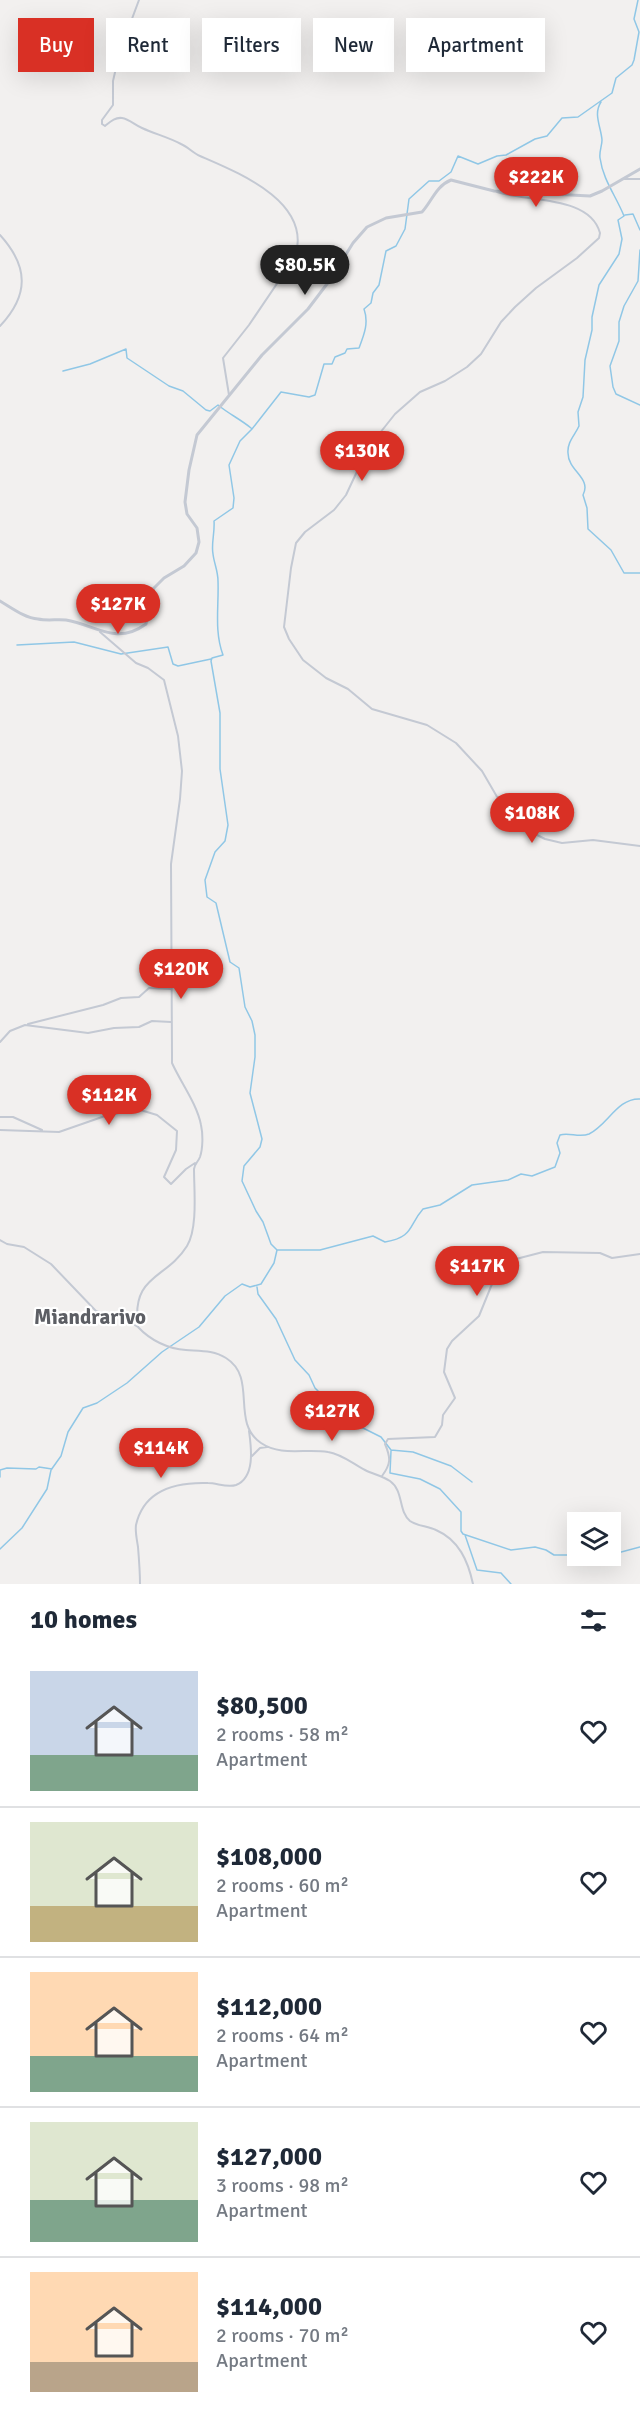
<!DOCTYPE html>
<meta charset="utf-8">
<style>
body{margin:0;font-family:Signika,sans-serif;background:#f6f6f7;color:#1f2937;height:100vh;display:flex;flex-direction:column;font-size:22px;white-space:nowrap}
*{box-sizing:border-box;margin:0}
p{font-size:20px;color:#747a83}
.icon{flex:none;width:33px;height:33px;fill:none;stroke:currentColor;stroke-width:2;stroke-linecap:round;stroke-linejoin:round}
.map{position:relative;height:1584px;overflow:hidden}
.drawer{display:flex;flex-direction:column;background:#fff;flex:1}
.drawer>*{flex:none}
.hud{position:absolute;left:18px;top:18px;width:604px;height:54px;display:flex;gap:12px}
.controls{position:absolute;left:567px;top:1512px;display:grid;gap:12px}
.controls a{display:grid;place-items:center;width:54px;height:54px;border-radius:0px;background:#fff;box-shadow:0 6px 24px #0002;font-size:30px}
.price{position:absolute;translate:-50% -51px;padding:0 14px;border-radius:21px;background:#d93025;color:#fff;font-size:20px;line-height:39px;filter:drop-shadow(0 2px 3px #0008)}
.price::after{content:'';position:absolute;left:50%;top:36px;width:18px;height:14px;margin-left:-9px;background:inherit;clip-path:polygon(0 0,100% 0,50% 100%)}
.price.selected{background:#222;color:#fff}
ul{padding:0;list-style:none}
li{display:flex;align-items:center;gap:18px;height:150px;padding:0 30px}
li+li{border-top:2px solid #e0e1e3}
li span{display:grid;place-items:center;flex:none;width:168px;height:120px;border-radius:0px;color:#555}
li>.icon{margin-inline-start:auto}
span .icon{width:72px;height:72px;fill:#fffc;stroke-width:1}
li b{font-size:26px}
h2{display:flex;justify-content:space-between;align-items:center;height:72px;padding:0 30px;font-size:26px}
.tag{padding:0 21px;border-radius:0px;background:#fff;box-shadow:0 6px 24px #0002;font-size:21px;line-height:54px}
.tag.selected{background:#d93025;color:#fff}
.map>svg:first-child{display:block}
</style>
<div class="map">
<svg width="640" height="1584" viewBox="0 0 640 1584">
<rect width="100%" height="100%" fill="#f2f0ef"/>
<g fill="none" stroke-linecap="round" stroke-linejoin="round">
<path stroke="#90c7e6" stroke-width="1.5" d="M638 0 634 19 639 32 634 60 632 65 616 78 612 93 578 117 562 118 547 136 535 139 506 155 497 156 478 164 458 156 451 172 439 181H429L409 199 405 229 396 246 386 251 379 285 373 293 371 303 364 309C369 323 364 335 359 348L347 349 345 353 335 357 332 364H324L315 395 309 397 281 392 252 429 240 441 229 465 234 498 233 508 214 521C215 532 211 544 213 554 214 563 218 571 218 581 219 606 214 631 223 655L212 658 211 661 220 713V769L228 825 225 841 215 852 205 880 207 897 216 903 230 962 239 968 245 1007 252 1021 255 1035V1057L250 1093 262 1139 260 1147 244 1166 242 1181 256 1211 263 1222 271 1244 277 1250H320L373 1236 385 1242C414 1237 408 1226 423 1209L440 1205 472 1185 508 1180 521 1174 532 1176 555 1167 560 1153 557 1143 560 1135C569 1132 579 1138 589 1134 608 1125 617 1098 640 1099
M601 102C593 114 601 127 602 140 602 146 599 152 600 158 603 180 616 196 624 216L618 220 622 239 619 254 599 285 592 317V330L585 360 583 397 578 412 579 426C575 435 567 442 568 453 568 471 592 478 583 495L587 508 588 529 611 550 624 573H640
M625 215 633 214 640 230
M640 250 638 281 624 306 619 322V341L610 366 613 387 616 394 640 405
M63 371 90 364 126 349 127 358 169 386 183 391 206 410 210 411 218 405C229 414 240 419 251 428
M17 645 74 642 121 654 168 647 173 664 178 666 211 659
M257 1287 258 1294 276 1319 295 1360 309 1375 315 1388 324 1397 342 1422 350 1426H359L381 1437 391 1450 413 1452 451 1466 472 1482
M391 1451 390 1473 420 1479 440 1489 461 1512V1531L463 1534 511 1550 535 1547 546 1550 554 1555H574L580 1561 604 1556
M0 1477V1470L7 1468 36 1469 39 1467 52 1469
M465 1535 477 1570 501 1573 511 1584
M0 1549 22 1528 47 1489 51 1470 61 1456 68 1432 83 1408 97 1403 127 1383 162 1352 199 1327 225 1296 242 1284 250 1287 261 1284 274 1263 277 1250
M610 1555 640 1547"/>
<path stroke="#c4c9d3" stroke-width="2" d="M139 0 120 51 113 81V105L102 120V124L105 126C110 122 115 117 122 118 129 119 135 125 142 128 155 134 168 137 181 144 188 147 193 153 200 156 239 173 313 202 295 257L249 325 223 358 229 395
M624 179H640
M497 192C526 202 590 195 600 233L599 238 577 258 536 288 515 307 501 322 481 354 467 367 445 381 420 392 395 414 368 448 346 495 334 510 305 532 296 543 291 568 284 627 289 639 303 660 326 678 348 689 372 709 427 725 456 743 482 771 507 814 533 833 545 839 562 843 593 840 640 846
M0 235C29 267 29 295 0 326
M100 632 136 663 148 668 164 680 178 736 182 771 180 799 171 864 172 1055V1063C181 1083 197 1104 201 1125 203 1134 203 1148 200 1157 198 1162 195 1163 194 1169 194 1190 198 1228 187 1246 166 1280 131 1274 138 1327 150 1340 168 1349 186 1350 200 1351 214 1350 226 1358 258 1378 230 1422 261 1443 282 1457 305 1448 328 1452 342 1454 353 1464 365 1470 373 1474 382 1476 390 1481 404 1491 398 1511 410 1521 417 1526 428 1526 436 1530 459 1540 468 1561 473 1584
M28 1024 103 1005 121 998 139 997 149 988 170 989
M0 1042 10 1031 25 1025 88 1033 114 1028 139 1027 152 1021 171 1022
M0 1117H13L42 1130
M0 1130 59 1132 105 1116 137 1109 157 1115 177 1131 176 1150 164 1177 171 1184 186 1169 195 1163
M0 1240 7 1244 24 1247 51 1264 96 1311 123 1318 138 1327
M252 1456 260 1448 267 1447
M382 1476C391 1464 391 1458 385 1444L388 1439 435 1437 442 1425 443 1415 455 1398 444 1372 447 1349 452 1341 479 1316 492 1284 508 1263 516 1259 543 1252 600 1253 612 1258 640 1254
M140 1584C140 1572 139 1559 138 1547 137 1540 135 1532 136 1525 144 1489 178 1482 208 1483 217 1483 227 1488 236 1485 256 1477 251 1446 249 1431"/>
<path stroke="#c4c9d3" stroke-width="3" d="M0 601C12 608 25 618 38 619 47 621 57 619 66 620 96 625 116 646 146 624L150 597 154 588 164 578 184 566 196 553 199 542 197 528 187 514 185 502 189 470 197 435 262 355 308 309 330 280 353 243 367 227 386 218 422 212C432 201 436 186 451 180L494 191 590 196 602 191 640 169"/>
</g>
<g text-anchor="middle" stroke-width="4.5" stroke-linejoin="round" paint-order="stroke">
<g font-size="21" font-weight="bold" fill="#5c5e64" stroke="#fff">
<text x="90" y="1324">Miandrarivo</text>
</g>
</g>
</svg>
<div class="controls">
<a><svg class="icon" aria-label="layers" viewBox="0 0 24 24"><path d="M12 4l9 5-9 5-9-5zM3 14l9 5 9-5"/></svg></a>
</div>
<b class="price" style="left:536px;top:208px">$222K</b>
<b class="price selected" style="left:305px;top:296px">$80.5K</b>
<b class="price" style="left:362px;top:482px">$130K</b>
<b class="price" style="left:118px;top:635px">$127K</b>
<b class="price" style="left:532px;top:844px">$108K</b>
<b class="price" style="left:181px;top:1000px">$120K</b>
<b class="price" style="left:109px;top:1126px">$112K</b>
<b class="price" style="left:477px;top:1297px">$117K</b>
<b class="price" style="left:332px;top:1442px">$127K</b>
<b class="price" style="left:161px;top:1479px">$114K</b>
<div class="hud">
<a class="tag selected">Buy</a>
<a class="tag">Rent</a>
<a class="tag">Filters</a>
<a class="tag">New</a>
<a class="tag">Apartment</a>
</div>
</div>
<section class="drawer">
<h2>10 homes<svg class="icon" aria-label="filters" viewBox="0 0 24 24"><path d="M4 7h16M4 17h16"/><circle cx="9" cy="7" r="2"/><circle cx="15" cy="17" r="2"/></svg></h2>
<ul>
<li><span style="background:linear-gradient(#c9d6e8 70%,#7fa58c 0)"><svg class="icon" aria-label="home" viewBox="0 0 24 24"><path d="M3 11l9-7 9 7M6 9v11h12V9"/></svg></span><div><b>$80,500</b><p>2 rooms · 58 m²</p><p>Apartment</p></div><svg class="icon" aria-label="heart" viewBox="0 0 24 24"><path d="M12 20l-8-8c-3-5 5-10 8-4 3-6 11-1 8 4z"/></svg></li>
<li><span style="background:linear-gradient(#dfe7d0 70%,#c2b280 0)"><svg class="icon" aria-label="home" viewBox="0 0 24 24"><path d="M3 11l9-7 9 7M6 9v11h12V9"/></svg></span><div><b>$108,000</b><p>2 rooms · 60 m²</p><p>Apartment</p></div><svg class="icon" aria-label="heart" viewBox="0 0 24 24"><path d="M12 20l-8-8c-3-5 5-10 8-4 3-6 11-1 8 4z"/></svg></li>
<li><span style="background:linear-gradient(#ffd9b3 70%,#7fa58c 0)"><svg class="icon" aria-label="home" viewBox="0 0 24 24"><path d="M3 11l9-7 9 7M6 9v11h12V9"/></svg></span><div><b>$112,000</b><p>2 rooms · 64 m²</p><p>Apartment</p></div><svg class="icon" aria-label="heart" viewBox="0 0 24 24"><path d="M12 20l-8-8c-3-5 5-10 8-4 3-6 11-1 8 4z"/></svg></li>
<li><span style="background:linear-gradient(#dfe7d0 65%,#7fa58c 0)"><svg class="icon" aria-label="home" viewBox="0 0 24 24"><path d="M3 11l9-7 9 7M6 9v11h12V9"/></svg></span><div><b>$127,000</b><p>3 rooms · 98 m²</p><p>Apartment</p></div><svg class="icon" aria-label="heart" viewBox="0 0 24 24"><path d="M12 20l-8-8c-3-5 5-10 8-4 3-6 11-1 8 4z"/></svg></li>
<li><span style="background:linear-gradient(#ffd9b3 75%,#b9a48a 0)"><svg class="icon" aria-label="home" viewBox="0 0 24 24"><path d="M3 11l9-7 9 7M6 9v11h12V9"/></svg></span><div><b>$114,000</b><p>2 rooms · 70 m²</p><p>Apartment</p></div><svg class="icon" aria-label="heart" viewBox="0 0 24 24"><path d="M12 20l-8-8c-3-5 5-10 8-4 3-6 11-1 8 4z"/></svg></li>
</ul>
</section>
